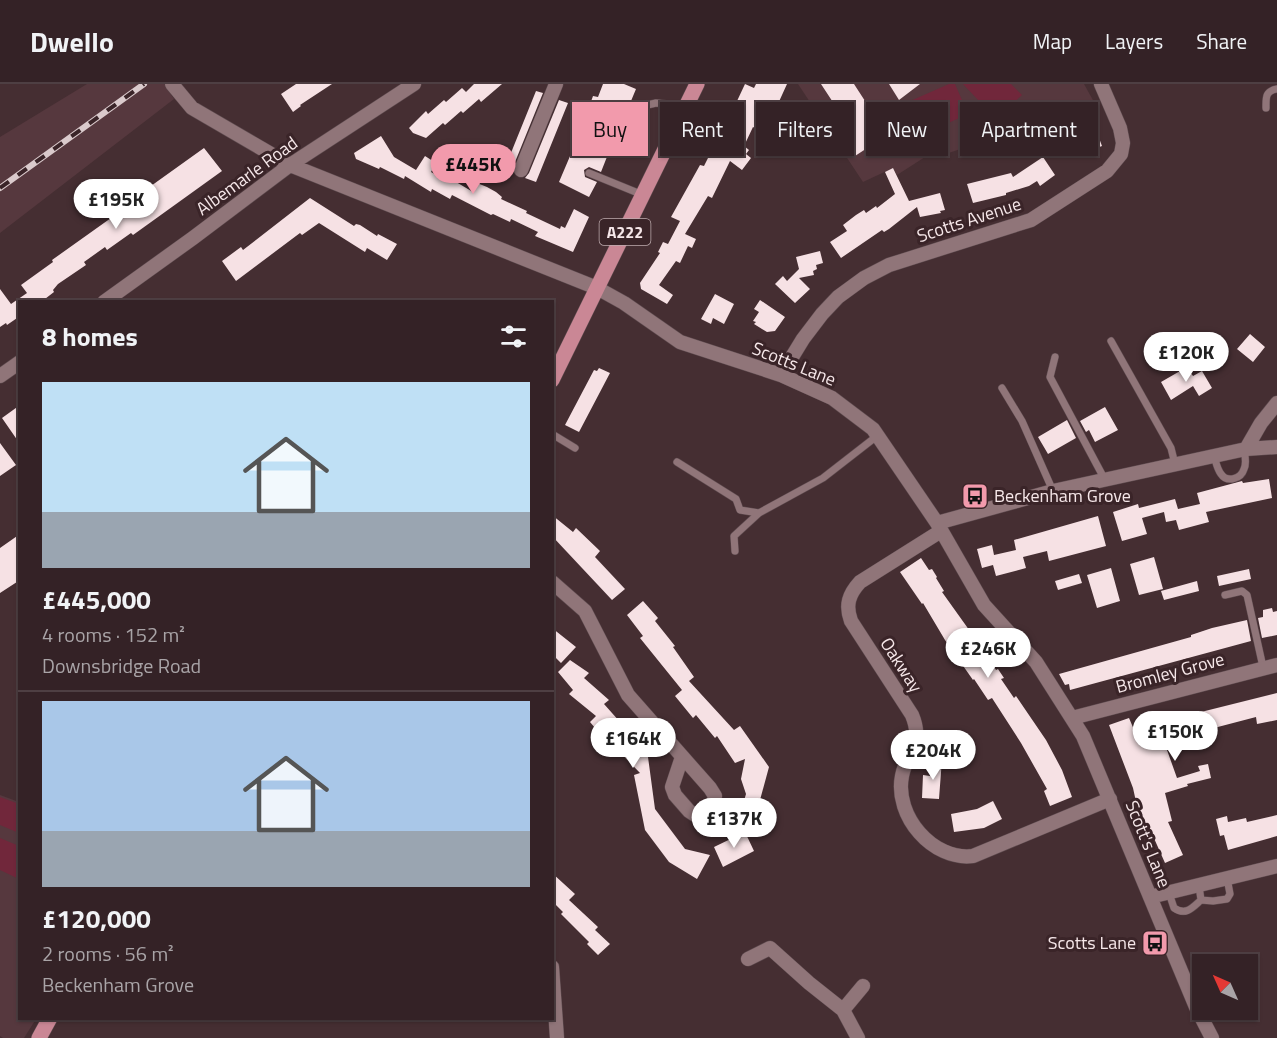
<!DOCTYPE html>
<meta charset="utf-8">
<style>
body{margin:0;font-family:"Titillium Web",sans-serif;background:#3c2a2e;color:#f1f3f6;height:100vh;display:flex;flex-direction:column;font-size:22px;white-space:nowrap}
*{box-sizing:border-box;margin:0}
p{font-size:20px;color:#a9a4a7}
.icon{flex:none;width:33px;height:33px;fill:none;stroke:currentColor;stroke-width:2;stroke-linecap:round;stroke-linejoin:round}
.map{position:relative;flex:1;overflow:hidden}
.side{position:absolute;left:18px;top:216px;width:536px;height:720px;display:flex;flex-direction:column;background:#342226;border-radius:0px;box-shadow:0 2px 4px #0004,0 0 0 2px #4e3f43}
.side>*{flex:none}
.banner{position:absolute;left:572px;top:18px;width:570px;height:54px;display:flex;gap:12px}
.needle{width:39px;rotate:315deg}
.buttons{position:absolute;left:1192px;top:870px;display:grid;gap:12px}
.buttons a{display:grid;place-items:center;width:66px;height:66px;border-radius:0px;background:#342226;box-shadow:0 2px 4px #0004,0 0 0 2px #4e3f43;font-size:30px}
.price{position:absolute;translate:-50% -51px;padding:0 14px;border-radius:21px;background:#fff;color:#222;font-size:20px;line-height:39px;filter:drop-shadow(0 2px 3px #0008)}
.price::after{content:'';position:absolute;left:50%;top:36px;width:18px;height:14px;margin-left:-9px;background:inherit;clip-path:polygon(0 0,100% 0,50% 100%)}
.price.selected{background:#f29aac;color:#111}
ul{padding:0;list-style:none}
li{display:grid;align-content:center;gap:12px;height:318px;padding:0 24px}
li+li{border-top:2px solid #4e3f43}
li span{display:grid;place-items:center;height:186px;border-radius:0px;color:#555}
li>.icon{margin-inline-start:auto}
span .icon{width:108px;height:108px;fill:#fffc;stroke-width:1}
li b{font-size:26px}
h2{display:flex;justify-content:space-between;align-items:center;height:72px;padding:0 24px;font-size:26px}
.chip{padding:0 21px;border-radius:0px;background:#342226;box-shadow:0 2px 4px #0004,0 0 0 2px #4e3f43;font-size:21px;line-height:54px}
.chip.selected{background:#f29aac;color:#111}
header{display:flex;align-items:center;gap:36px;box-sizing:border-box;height:84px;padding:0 30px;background:#342226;border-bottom:2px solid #4e3f43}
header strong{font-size:28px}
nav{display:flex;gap:33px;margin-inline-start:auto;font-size:21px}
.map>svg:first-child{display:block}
</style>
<header>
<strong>Dwello</strong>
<nav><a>Map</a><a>Layers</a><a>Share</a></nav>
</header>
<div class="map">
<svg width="1277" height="954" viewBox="0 0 1277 954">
<rect width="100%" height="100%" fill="#452e32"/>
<path fill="#56383e" d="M87 0H164L174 15 0 149V53Z
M798 0H1084L1094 18 1005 55 992 54 943 71 939 64 897 91 893 84 863 98Z
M0 711 19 718 20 934 36 935 24 954H3L0 952Z"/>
<path fill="#71273b" d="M949 0H955L968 30 922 51 908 18Z
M963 0H1011L1022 11 996 35Z
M0 713 19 720V749L0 741Z
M0 754 19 762V795L0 786Z"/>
<path fill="#f6e1e4" d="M296 0H332L300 21 301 22 293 28 281 10Z
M474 0H502L481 18 479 15 463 29 461 27 445 41 443 39 426 54 413 49 409 44 426 27 428 30 444 16 446 18 462 4 466 8Z
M603 0H624L636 5 631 17H625L622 19V24L625 27 601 88 589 83 584 86 585 93 597 98 589 113 559 98 579 51 593 12 598 13Z
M745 0 754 4 756 0H787L772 33 770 32 762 48 753 43 744 62 749 66 746 70 751 74 742 86 730 77 712 114 708 112 685 150 696 155 692 164 688 162 680 179 676 177 659 201 673 211 667 220 641 205 640 199 660 169 658 168 663 158 668 160 680 137 671 133 700 81 704 82 713 64 710 63 732 33 730 32Z
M821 0H854L887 51 855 72 831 35 840 29Z
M889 0H920L899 16Z
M536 7 543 9 513 83V89L504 86Z
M559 16 568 19 536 98 525 94 529 89Z
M1032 17 1036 35 1026 37 1023 19Z
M1085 36 1090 48 1096 46 1102 62 1089 67 1087 61 1077 65 1070 42Z
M381 52 394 73 416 86 425 72 436 79 431 88 449 98 451 95 473 108 477 99 487 103 496 108 502 113 501 115 527 127 526 129 560 145 561 142 565 144 574 125 589 133 573 168 535 152 538 148 511 135 510 138 493 130 491 131 452 111 450 115 432 105 431 108 405 92 404 95 380 83 379 85 356 75 354 69Z
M204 64 222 87 133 151 131 149 107 166 105 163 84 178 86 181 58 200 53 206 54 208 41 218H20V232L7 241 6 239 0 243V205L11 220 27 209 21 201 53 178 52 176 118 129 116 127Z
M1043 73 1055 91 1040 102 1037 97 1029 102 1006 109V111L973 119 967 100 1011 89 1013 93Z
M893 84 909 117 940 109 945 126 940 127 941 129 920 133 917 123 889 145 884 148 882 146 841 174 830 158 847 147 843 141 856 131 864 126 866 129 876 122 877 124 895 110 885 88Z
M310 114 354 142 356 140 360 141 377 152 378 150 397 160 387 176 367 164 365 168 319 139 302 151 300 149 236 197 222 177 241 163 243 166Z
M820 167 823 179 816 181 817 185 813 187 814 191 799 194 810 205 795 219 775 200 783 192 787 197 799 185 796 173Z
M715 210 734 220 724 240 713 234 711 240 701 235Z
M760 216 785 233 775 247 767 248 754 240 756 238 753 237 759 228 754 225Z
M1250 250 1265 263 1253 278 1237 265Z
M1187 283 1193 292 1202 287 1212 304 1199 312 1193 302 1171 316 1161 298Z
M599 284 610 289 579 348 565 341 594 286 597 287Z
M20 321V360L2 334Z
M1105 323 1118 346 1095 358 1089 346 1086 348 1080 337Z
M1067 336 1076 354 1048 370 1038 353Z
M0 359 16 381 0 392Z
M1269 395 1272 414 1206 428 1209 438 1179 446 1176 436 1166 438 1164 428 1142 434 1147 450 1122 457 1113 428 1138 420 1139 424 1175 415 1178 425 1200 420 1197 409 1242 397 1243 399Z
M552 431 573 448 576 444 600 467 595 473 625 505 612 516 552 452Z
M1098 432 1106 462 1049 477 1047 467 1023 473 1026 484 996 492 993 481 982 484 977 465 992 461 994 471 1016 466 1014 456Z
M20 450V496L0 509V464Z
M1154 473 1163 505 1139 511 1130 480Z
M921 474 929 486 932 485 937 493 936 494 944 507 942 508 972 550 970 552 984 577 989 574 996 586 998 585 1004 594 1001 595 1014 614 1016 612 1046 656 1062 686 1072 713 1050 722 1044 707 1047 705 1021 659 992 614 988 616 974 595 973 596 945 556 923 519 922 520 900 488Z
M1111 484 1120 517 1097 524 1087 491Z
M1249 485 1251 495 1219 502 1217 492Z
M1079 490 1082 499 1058 506 1055 497Z
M1197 497 1199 507 1164 516 1161 507Z
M643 517 658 534 655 537 675 562 673 563 694 593 689 597 734 646 740 642 769 683 760 716 766 717 758 747 737 740 746 710 741 695 745 675 735 679 717 652 715 654 696 631 693 634 675 612 682 606 640 554 643 552 627 531Z
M1272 524 1273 528 1277 527V551L1262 554 1258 534 1263 533V526Z
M1247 536 1251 557 1070 606 1069 600 1065 601 1059 590 1191 553V551L1212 544Z
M552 544 576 563 561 579 552 570Z
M570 576 589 589 584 594 609 616 604 620 636 656 638 655 652 669 648 673 655 725 685 765 710 771 697 795 669 778 645 746 634 691 640 689 613 661 611 663 590 638 596 632 569 610 573 606 558 588Z
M1277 609V636L1257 640 1256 633 1214 644V646L1189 652 1190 654 1171 660 1172 664 1167 666 1177 694 1200 687 1198 682 1208 680 1211 694 1187 700 1188 702 1165 709 1172 737 1168 738 1183 771 1165 779 1149 743 1142 745 1133 704 1109 641 1129 634 1138 655 1172 643 1169 636Z
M932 674 942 675 939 715 922 714 923 691 930 692Z
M993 717 1002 735 984 744 954 748 951 730 977 725Z
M1277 731V752L1228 766 1224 751 1220 752 1216 735 1227 732 1228 738 1246 734 1247 738Z
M745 748 754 767 723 783 714 763Z
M552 789 575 810 569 816 598 843 595 846 610 860 598 871 587 860 589 858 561 830 563 828 552 817Z"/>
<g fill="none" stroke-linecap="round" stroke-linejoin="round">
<defs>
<path id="service" d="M627 22 639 23 656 19 687 22
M1266 24C1266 14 1265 7 1277 5
M589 89 643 111
M1111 257 1171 364 1175 380
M1055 273 1050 293 1105 396
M1002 304 1022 337 1053 407
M552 350 575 364
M1214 372C1216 378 1217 385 1221 390 1227 399 1241 395 1244 385 1247 379 1245 372 1244 366
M677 378 736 415 740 426 759 429
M735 467 734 452 759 429 823 394 877 352
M1225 511 1242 507 1247 511 1263 583
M1169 809 1174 824C1186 832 1192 824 1201 816L1199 802
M1201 816 1213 817 1227 815 1230 810 1227 794"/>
<path id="minor" d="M172 0 192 24 290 81 597 204 624 219 680 258 781 291 832 314 873 345 937 439 984 521 1036 578 1083 652 1196 923 1212 954
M521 86 556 0
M104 218 193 154 290 81 414 0
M781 291 803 255 822 230 838 213 864 194 889 181 1031 136 1107 87 1121 70 1123 59 1120 44 1101 0
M0 292 20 278
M1246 365 1261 339 1277 319
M937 439 1053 407 1246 365 1277 363
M941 447 860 498C849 510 845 521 851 537L912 631C924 660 907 666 902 692 894 732 933 777 973 772L1110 715
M552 498 585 527 628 611 710 704 715 712 713 721 702 730 695 731 689 727 675 711 672 703 682 673
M1072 634 1277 581
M1150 813 1277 782
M748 875 770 864 809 899 843 926 858 954
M552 883 557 954
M843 926 863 902"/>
<path id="primary" d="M552 296 697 0
M39 954 50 934"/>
</defs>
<use href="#service" stroke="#5f4c50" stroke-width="8"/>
<use href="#minor" stroke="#5f4c50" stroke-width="15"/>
<use href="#primary" stroke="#5f4c50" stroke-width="16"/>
<use href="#service" stroke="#907579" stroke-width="7"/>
<use href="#minor" stroke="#907579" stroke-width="14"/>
<use href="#primary" stroke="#ca8795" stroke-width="15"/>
<defs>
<path id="rail" d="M0 104 144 0"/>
</defs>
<use href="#rail" stroke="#dacacc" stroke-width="6"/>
<use href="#rail" stroke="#3a2428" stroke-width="4" stroke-dasharray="11" stroke-linecap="butt"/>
</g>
<defs>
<symbol id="bus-square" viewBox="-11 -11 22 22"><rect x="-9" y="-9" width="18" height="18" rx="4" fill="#f29aac" stroke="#3a2428"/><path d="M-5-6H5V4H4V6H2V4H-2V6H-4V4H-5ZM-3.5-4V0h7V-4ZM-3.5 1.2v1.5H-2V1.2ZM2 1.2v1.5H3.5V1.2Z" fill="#111"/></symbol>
</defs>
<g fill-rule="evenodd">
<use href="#bus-square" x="960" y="397" width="30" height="30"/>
<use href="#bus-square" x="1140" y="844" width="30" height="30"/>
</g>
<g text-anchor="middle" stroke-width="6" stroke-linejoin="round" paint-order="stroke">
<rect fill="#3a2428" stroke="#beacaf" stroke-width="1.5" x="599.5" y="135" width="51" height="26" rx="4.5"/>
<g font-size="16" font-weight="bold" fill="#f6e7e9">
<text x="625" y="154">A222</text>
</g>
<g font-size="18" fill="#f6e7e9" stroke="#3a2428">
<text transform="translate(247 92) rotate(-36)" y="6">Albemarle Road</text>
<text transform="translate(969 136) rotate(-18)" y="6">Scotts Avenue</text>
<text transform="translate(794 280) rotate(22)" y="6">Scotts Lane</text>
<text transform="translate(901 581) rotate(57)" y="6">Oakway</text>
<text transform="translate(1170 589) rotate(-15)" y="6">Bromley Grove</text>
<text transform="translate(1148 760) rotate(68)" y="6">Scott's Lane</text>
</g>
<g font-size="18" fill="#f6e7e9" stroke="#3a2428" text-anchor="start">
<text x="994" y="418">Beckenham Grove</text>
<text x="1136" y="865" text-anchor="end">Scotts Lane</text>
</g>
</g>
</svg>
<div class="buttons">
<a><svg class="needle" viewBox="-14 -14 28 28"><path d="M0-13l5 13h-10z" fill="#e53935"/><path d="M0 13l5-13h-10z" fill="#a9a4a7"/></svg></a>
</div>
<b class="price selected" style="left:473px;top:111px">£445K</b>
<b class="price" style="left:116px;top:146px">£195K</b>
<b class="price" style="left:1186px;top:299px">£120K</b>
<b class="price" style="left:988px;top:595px">£246K</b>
<b class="price" style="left:1175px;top:678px">£150K</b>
<b class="price" style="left:633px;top:685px">£164K</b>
<b class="price" style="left:933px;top:697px">£204K</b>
<b class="price" style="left:734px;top:765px">£137K</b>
<div class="banner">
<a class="chip selected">Buy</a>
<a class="chip">Rent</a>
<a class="chip">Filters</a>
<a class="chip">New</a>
<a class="chip">Apartment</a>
</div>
<section class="side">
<h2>8 homes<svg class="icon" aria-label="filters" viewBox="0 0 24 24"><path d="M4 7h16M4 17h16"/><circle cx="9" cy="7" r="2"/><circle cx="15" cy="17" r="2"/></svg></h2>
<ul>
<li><span style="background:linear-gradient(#bfe0f5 70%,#9aa5b1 0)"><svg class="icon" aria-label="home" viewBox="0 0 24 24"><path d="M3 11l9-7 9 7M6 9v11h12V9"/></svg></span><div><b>£445,000</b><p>4 rooms · 152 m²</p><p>Downsbridge Road</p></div></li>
<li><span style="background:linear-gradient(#a9c7e8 70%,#9aa5b1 0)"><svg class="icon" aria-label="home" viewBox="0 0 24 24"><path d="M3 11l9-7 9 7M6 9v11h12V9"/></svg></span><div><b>£120,000</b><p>2 rooms · 56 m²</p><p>Beckenham Grove</p></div></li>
</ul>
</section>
</div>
